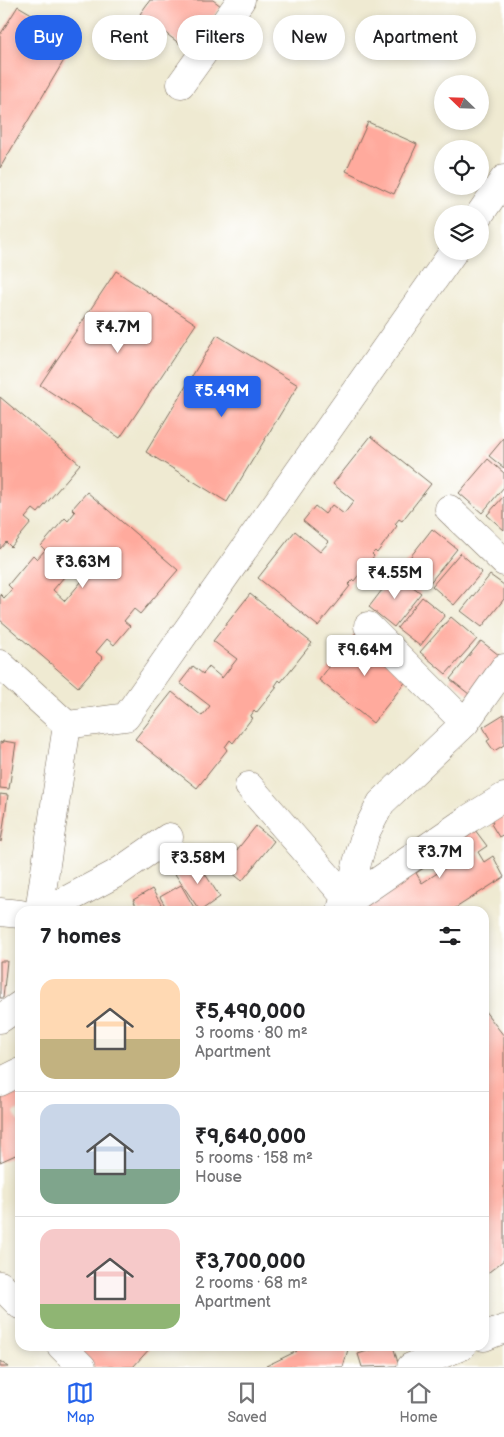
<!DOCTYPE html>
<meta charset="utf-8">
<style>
body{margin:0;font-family:"Balsamiq Sans",sans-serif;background:#f2f2f2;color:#202124;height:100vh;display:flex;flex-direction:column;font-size:19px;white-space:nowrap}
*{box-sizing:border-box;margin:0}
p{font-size:16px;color:#757577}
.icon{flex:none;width:28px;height:28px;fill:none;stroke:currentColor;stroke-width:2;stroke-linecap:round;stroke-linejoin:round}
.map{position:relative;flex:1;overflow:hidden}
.drawer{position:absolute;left:15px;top:906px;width:474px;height:445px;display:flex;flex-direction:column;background:#fff;border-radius:15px;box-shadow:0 2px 8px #0003}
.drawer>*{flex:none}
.guide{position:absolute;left:15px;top:15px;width:475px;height:45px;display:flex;gap:10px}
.needle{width:32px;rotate:293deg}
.controls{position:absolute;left:434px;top:75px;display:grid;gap:10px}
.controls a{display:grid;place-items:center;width:55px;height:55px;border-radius:50%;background:#fff;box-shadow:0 2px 8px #0003;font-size:25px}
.price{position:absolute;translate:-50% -42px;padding:0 11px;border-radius:5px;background:#fff;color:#222;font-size:16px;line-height:32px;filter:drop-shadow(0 1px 2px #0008)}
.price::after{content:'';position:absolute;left:50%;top:30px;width:15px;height:11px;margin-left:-8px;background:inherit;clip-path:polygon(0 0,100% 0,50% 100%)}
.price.on{background:#2563eb;color:#fff}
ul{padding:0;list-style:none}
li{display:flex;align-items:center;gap:15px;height:125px;padding:0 25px}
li+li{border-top:1px solid #e0e0e0}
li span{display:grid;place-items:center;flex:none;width:140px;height:100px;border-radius:15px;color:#555}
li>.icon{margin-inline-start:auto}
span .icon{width:60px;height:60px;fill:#fffc;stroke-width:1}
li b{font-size:21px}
h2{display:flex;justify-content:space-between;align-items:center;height:60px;padding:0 25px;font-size:21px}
.tag{padding:0 18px;border-radius:22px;background:#fff;box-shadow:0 2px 8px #0003;font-size:18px;line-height:45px}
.tag.on{background:#2563eb;color:#fff}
.tab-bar{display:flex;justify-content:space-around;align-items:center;height:70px;border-top:1px solid #e0e0e0;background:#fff;font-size:14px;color:#757577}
.tab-bar a{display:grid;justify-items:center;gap:2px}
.tab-bar .on{color:#2563eb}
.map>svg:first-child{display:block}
</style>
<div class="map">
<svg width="504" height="1367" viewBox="0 0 504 1367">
<rect width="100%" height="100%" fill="#fff"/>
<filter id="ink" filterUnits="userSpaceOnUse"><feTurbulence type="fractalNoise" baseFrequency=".02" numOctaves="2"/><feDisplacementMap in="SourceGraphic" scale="10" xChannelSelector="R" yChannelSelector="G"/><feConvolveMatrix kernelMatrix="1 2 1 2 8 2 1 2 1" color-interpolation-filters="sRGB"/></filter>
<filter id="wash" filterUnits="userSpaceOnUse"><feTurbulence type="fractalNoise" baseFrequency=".0096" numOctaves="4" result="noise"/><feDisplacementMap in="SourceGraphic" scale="20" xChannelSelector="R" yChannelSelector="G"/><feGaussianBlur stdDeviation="1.12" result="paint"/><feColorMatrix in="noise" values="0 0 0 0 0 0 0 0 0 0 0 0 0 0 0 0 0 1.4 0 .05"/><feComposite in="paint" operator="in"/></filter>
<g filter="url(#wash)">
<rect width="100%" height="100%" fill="#efead2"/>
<g id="blocks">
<path fill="#ffaa9d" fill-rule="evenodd" d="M150 0H213L221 6 188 50 140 14Z
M18 6 76 40 0 168V35Z
M368 122 417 144 394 194 346 171Z
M116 271 196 324 120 438 40 385Z
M217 335 298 385 227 502 146 452Z
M0 397 80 464 38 513 33 509 25 518 31 523 11 547 6 542 0 549Z
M371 436 431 484 402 521 399 519 395 524 397 526 377 553 375 551 372 554 374 556 354 581 353 580 348 585 350 586 318 626 258 578 295 531 320 552 329 542 303 521 315 506 325 514 332 505 344 514 354 501 333 484Z
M504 438V468L489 456Z
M488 459 504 473V487L482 513 459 493Z
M87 492 178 570 140 614 134 609 124 621 130 626 114 645 107 639 96 652 103 658 78 687 0 620V594L4 598 12 589 8 585 33 555 37 559 45 550 41 546 65 518 68 521 75 512 72 509ZM75 564 87 575 65 601 53 590Z
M504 496V530L487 515Z
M432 529 457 549 428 585 404 565Z
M460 553 482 572 454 605 432 586Z
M395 573 421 593 394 627 369 607Z
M490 575 504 585V599L482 627 461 611Z
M250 594 312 643 281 682 279 680 275 686 277 687 256 713 254 711 250 717 252 718 233 743 230 740 225 747 227 750 197 788 135 739 172 692 202 716 210 706 180 683 193 666 203 674 209 667 222 678 237 659 213 641Z
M422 597 445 615 420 646 397 628Z
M451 617 477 639 446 674 420 652Z
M357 631 411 675 373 723 319 680Z
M481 641 504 659 474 698 450 679Z
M504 714V745L494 751 487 741 490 739 483 727Z
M3 741 16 743 9 789 0 788V742L2 743Z
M0 794 8 795 1 842 0 841Z
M504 805V834L499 837 491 824 493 823 488 815Z
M256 826 274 841 242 881 224 866Z
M472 826 487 846 478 852 484 862 493 856 504 877 451 911H351ZM447 853 453 863 422 883 416 873Z
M196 860 220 897 200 911 175 874Z
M181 885 196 911H168L160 897Z
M152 889 165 911H139L133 900Z
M0 961H7L3 998H0Z
M484 1010 504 1036V1260L484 1276Z
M20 1084V1109L14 1112 20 1125V1153L0 1162V1093Z
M82 1346H152L133 1367H95L77 1351Z
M292 1346H349L343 1367H264L297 1351Z
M383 1346H393L399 1366 362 1367 358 1354Z
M0 1361 8 1367H0Z"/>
</g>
</g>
<g filter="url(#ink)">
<use href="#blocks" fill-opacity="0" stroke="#7a6d5d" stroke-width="1"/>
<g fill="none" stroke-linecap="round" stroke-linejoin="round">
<defs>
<path id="minor" d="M181 84 241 0
M480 214 504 179
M449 509 504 562
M368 626 465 723
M0 664 67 725
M249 786 349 901
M349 901 357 863 366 832 381 803 465 723 504 668
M342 906 470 818 504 797
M39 911 67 725 126 717 454 251
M46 911 117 873 169 837
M0 912 20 914
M0 1019 20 1005
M0 1082 20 1072
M0 1285 20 1305
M484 1337 504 1329
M61 1346 82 1367
M411 1367 462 1346"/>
</defs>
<use href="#minor" stroke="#7a6d5d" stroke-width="29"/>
<use href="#minor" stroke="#fff" stroke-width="28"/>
</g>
</g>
</svg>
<div class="controls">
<a><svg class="needle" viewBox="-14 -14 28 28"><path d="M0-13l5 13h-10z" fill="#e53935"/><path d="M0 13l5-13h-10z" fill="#757577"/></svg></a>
<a><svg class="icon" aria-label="locate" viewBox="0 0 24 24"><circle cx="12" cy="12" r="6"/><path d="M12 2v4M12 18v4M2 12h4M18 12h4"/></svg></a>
<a><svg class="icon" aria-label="layers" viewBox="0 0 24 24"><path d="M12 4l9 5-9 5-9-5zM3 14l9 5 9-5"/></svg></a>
</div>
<b class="price" style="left:118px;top:354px">₹4.7M</b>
<b class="price on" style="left:222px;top:418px">₹5.49M</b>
<b class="price" style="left:83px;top:589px">₹3.63M</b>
<b class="price" style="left:395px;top:600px">₹4.55M</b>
<b class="price" style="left:365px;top:677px">₹9.64M</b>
<b class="price" style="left:440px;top:879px">₹3.7M</b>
<b class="price" style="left:198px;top:885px">₹3.58M</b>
<div class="guide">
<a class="tag on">Buy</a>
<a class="tag">Rent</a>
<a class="tag">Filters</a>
<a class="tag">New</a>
<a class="tag">Apartment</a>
</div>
<section class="drawer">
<h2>7 homes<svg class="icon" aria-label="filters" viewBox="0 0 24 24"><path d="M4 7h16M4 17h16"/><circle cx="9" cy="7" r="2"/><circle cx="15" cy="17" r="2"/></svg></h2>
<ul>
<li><span style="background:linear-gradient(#ffd9b3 60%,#c2b280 0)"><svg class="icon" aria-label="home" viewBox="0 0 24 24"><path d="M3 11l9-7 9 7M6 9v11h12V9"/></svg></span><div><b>₹5,490,000</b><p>3 rooms · 80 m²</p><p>Apartment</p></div></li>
<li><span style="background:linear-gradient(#c9d6e8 65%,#7fa58c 0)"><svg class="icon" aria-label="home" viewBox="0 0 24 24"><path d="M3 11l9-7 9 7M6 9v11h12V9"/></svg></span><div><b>₹9,640,000</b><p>5 rooms · 158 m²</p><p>House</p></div></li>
<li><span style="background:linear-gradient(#f6c9c9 75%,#8fb573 0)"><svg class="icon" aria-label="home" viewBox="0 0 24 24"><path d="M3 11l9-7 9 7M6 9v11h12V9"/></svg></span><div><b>₹3,700,000</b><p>2 rooms · 68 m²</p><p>Apartment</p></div></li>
</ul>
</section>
</div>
<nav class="tab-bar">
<a class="on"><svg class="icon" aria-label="map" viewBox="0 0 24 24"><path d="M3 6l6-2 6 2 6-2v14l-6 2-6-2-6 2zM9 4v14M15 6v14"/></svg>Map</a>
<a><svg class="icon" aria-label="saved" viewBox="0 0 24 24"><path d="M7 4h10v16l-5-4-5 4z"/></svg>Saved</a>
<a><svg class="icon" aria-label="home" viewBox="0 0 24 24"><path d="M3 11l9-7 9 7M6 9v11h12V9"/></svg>Home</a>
</nav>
